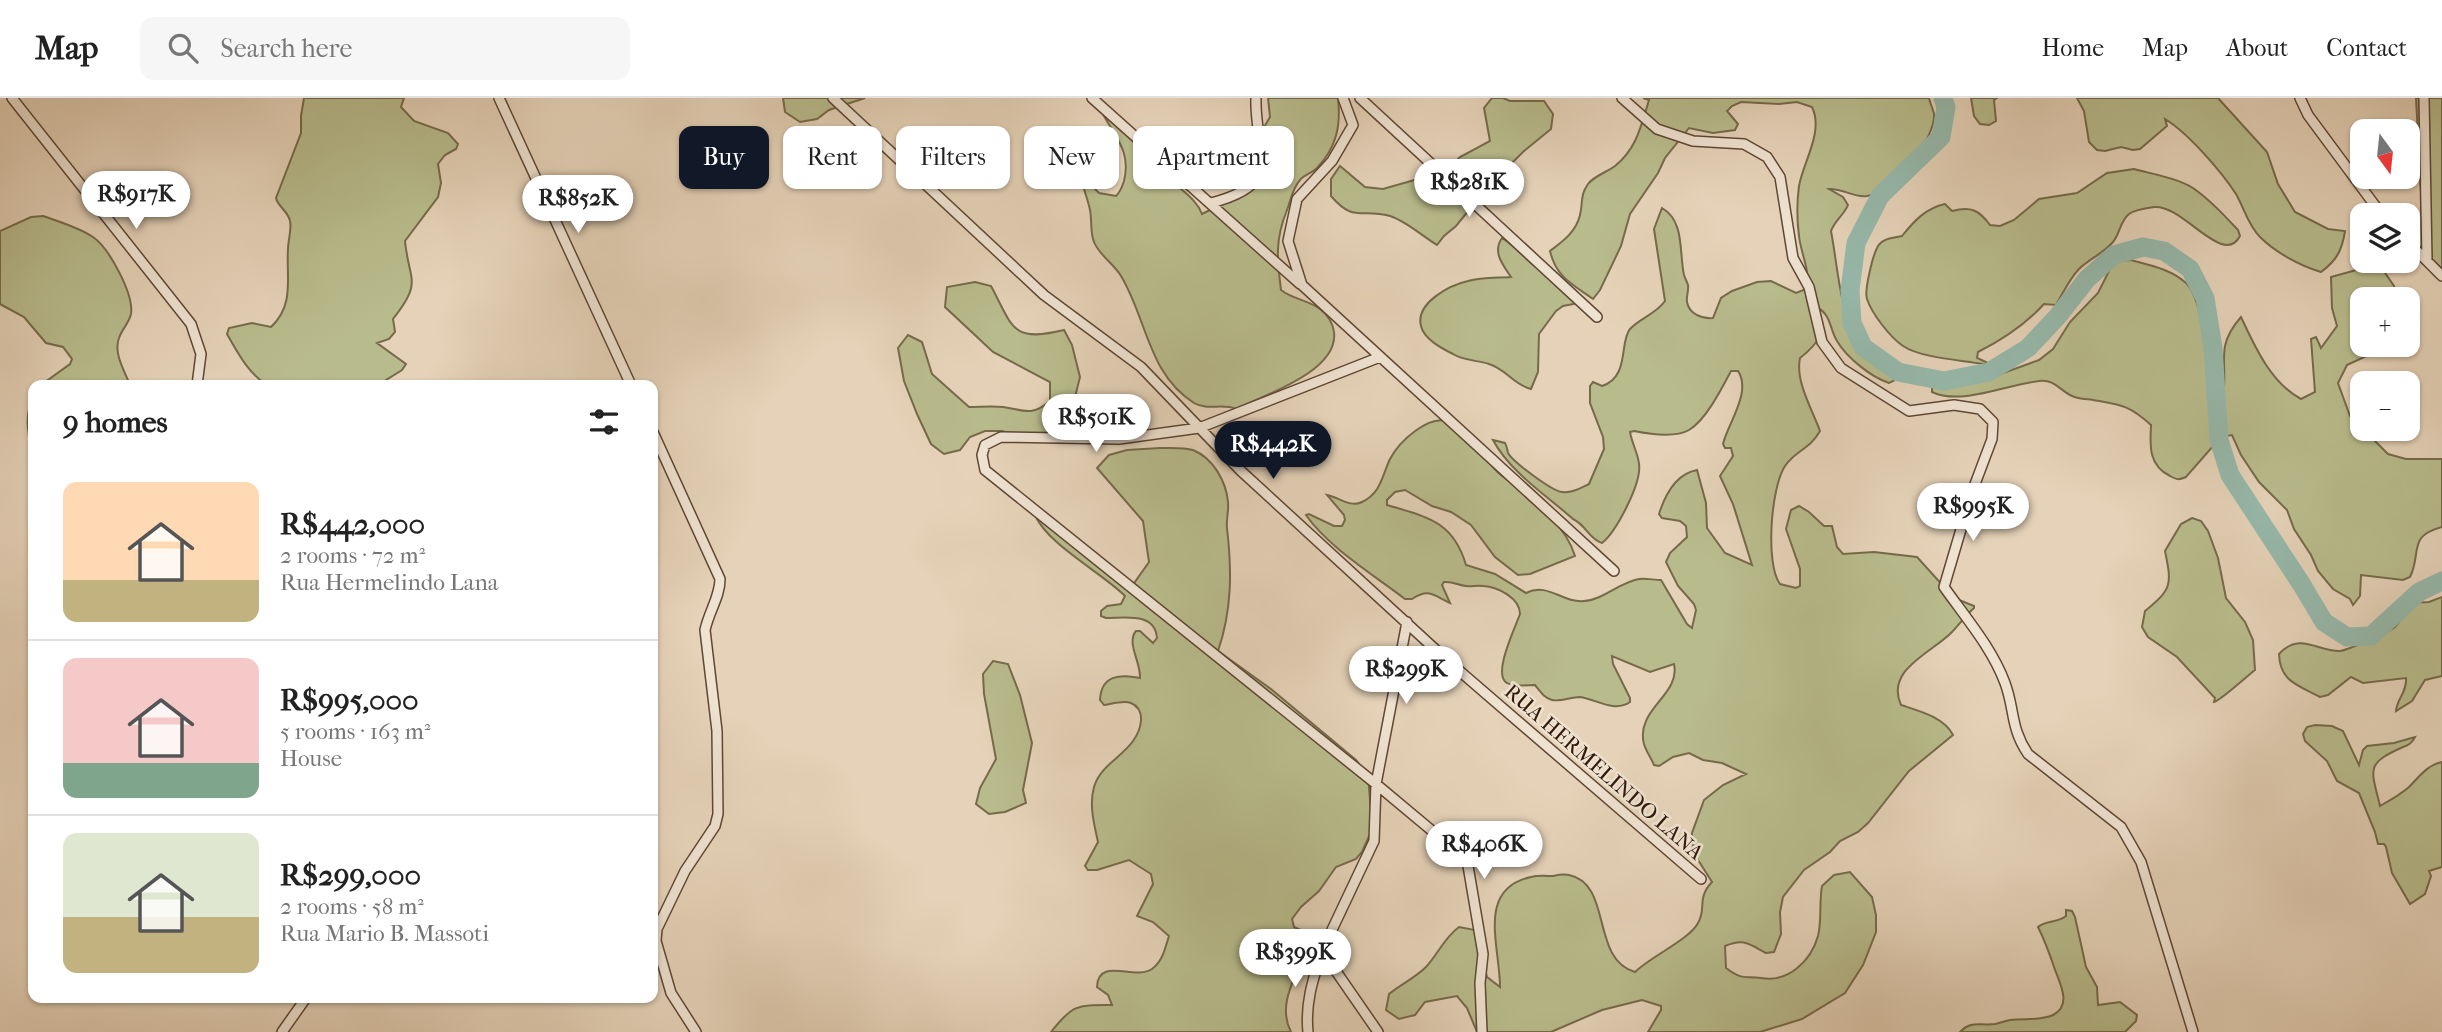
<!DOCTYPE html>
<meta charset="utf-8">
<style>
body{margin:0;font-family:"IM FELL French Canon",serif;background:#f6f6f6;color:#222;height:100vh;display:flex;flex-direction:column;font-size:26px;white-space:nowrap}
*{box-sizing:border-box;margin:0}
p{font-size:23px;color:#767676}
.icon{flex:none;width:38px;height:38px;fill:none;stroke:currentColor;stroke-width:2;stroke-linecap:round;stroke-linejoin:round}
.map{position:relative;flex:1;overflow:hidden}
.sheet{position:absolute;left:28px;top:282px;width:630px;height:623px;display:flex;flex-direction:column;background:#fff;border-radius:14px;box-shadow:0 2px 5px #0004}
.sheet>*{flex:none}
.guide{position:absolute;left:679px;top:28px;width:665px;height:63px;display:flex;gap:14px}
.needle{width:46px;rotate:165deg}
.controls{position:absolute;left:2350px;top:21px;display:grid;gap:14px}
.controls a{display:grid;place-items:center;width:70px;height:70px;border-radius:14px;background:#fff;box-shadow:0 2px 5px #0004;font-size:35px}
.price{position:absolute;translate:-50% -60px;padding:0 16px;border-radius:24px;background:#fff;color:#222;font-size:23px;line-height:46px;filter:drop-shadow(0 2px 4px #0008)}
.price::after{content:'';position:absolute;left:50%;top:42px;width:21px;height:16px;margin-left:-10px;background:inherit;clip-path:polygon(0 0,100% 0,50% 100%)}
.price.current{background:#111827;color:#fff}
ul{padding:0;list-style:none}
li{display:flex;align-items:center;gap:21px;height:175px;padding:0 35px}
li+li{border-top:2px solid #e0e0e0}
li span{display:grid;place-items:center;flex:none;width:196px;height:140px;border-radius:14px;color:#555}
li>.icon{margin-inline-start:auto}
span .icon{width:84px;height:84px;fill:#fffc;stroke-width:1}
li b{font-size:30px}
h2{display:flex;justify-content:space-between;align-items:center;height:84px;padding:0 35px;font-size:30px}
.pill{padding:0 24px;border-radius:14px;background:#fff;box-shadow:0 2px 5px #0004;font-size:24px;line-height:63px}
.pill.current{background:#111827;color:#fff}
header{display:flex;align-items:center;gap:42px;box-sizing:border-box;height:98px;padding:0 35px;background:#fff;border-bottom:2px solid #e0e0e0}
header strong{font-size:33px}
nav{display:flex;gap:38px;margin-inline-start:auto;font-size:24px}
.search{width:490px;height:63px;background:#f6f6f6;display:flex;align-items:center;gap:18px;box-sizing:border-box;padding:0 24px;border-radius:14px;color:#767676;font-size:26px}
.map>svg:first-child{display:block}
</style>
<header>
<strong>Map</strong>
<div class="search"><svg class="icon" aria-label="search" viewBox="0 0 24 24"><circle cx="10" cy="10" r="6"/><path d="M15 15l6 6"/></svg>Search here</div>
<nav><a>Home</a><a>Map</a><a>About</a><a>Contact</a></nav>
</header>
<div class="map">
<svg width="2442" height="934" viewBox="0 0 2442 934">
<rect width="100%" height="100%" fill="#e5d2b8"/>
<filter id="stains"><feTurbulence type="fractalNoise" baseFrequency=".00286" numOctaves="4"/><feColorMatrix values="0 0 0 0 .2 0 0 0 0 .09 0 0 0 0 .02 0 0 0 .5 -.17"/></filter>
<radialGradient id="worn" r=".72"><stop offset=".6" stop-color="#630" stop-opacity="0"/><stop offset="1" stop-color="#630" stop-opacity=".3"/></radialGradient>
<path fill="#b8bb8c" stroke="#766a4a" stroke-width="2" d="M304 0H404L401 9 414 23 448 35 458 46 456 51 445 57 438 66 441 85 438 99 405 143C409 184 423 183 393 221L395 234 389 241 377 245 406 266 402 272 378 287H267C248 275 238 255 227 236L229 230 252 225 271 229C295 207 286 179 288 151 288 142 292 131 290 123 288 113 278 109 276 100L301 35V18Z
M783 0H865L829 12 817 21 800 24 785 14Z
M1268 0H1338C1341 27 1337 49 1317 70 1312 75 1304 77 1300 82 1292 91 1291 102 1287 112 1275 141 1277 161 1281 192 1292 201 1308 202 1320 211 1327 216 1333 225 1334 234 1339 273 1265 297 1236 311 1222 305 1208 313 1194 305 1148 276 1147 221 1121 178 1114 166 1099 157 1094 144 1090 135 1092 122 1090 112 1088 102 1084 92 1081 81L1086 82 1099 95 1116 98C1121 93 1122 89 1124 83 1131 55 1117 41 1104 18 1129 25 1144 38 1158 61 1161 65 1163 71 1166 76 1177 91 1195 98 1202 116L1230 102 1259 82C1256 58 1256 40 1270 19Z
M1492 0H1503L1510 3H1544L1553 16 1551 31 1524 53 1487 90 1456 128 1444 138 1437 147C1422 138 1406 123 1390 118 1361 110 1354 125 1331 98V81L1340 68 1365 89 1383 91 1446 73 1460 59 1490 43 1484 10Z
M1643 0H1929C1930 5 1933 11 1934 16 1936 42 1892 93 1867 98 1854 100 1842 90 1829 91L1843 99 1848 107C1844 117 1835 122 1831 133 1838 169 1839 212 1858 243 1868 259 1887 265 1895 282L1889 285C1871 279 1847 260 1837 243 1830 232 1831 217 1818 210 1821 237 1823 242 1800 260 1795 283 1812 311 1820 333 1810 351 1795 353 1785 368 1771 389 1765 466 1780 486L1796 490 1800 488V471L1786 431 1791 412 1799 408 1809 414 1824 428H1832L1837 449 1843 456 1874 454 1917 459 1954 500 1974 508V510C1965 518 1959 527 1951 535 1931 555 1885 572 1901 607 1919 613 1944 619 1953 637L1909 673 1868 725 1858 734 1840 743 1830 754 1804 772 1783 799 1780 814 1781 836 1774 854 1766 855C1749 846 1744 840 1725 848L1726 870C1742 882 1743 878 1761 880 1788 885 1811 863 1818 838 1822 822 1819 804 1822 788L1834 777 1850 774 1872 799 1876 817V834L1863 867 1845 895 1802 921 1760 934H1648L1661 912V908L1642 902 1602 912 1551 934H1477L1467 910 1457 898 1425 904 1415 917 1399 921 1386 912 1389 896C1401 886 1415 880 1426 869 1438 856 1444 840 1459 829L1475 832 1487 879 1500 889C1500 848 1476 791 1531 779 1538 777 1546 778 1553 778 1558 777 1564 776 1569 777 1613 786 1590 861 1635 874 1650 859 1690 841 1698 825 1707 810 1696 801 1712 784L1693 754 1692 735 1704 702 1723 687 1746 676 1722 665 1703 662 1689 655 1673 659 1659 668 1654 667C1651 660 1646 653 1644 646 1635 611 1681 597 1674 566L1650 574 1612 558 1613 566 1630 600V604C1614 615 1596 601 1580 599 1571 599 1560 604 1552 602 1544 600 1540 593 1535 587 1527 587 1514 589 1507 585 1492 577 1515 530 1520 516 1520 500 1498 489 1483 488 1477 487 1471 489 1466 488 1458 487 1452 483 1444 484L1442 487 1450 505C1433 497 1429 490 1412 501H1405C1374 477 1328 449 1306 417L1309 416 1334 428H1342L1345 422 1344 417 1327 397C1339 399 1350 410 1362 404 1381 395 1382 378 1390 361 1399 344 1429 315 1450 324 1474 333 1482 362 1501 377 1528 398 1565 424 1575 458L1530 476 1518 477 1495 459 1471 427 1451 414 1432 408 1405 392 1395 394 1387 402V407C1427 419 1453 423 1466 467L1495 476 1526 495C1548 484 1562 505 1584 503 1603 502 1620 484 1639 481 1646 480 1654 482 1661 482L1687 526 1692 530 1696 512 1694 506 1678 488 1666 464 1670 455 1687 439 1686 428 1680 423 1662 420 1659 416C1665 397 1675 376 1697 372L1706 405 1707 430 1725 455 1752 467 1733 406 1720 378 1733 358 1731 350H1725L1723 346C1728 325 1752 294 1738 273H1731C1722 290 1706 322 1689 332 1675 340 1649 336 1634 333L1630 334C1632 346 1638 355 1639 366 1642 385 1616 434 1602 445 1589 441 1586 427 1573 421 1546 397 1510 374 1493 342L1505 345C1507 348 1507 351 1508 355 1513 364 1552 393 1562 394 1572 395 1581 390 1589 386L1604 351 1603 339 1590 305V288L1593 284 1602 288C1630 279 1619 244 1630 231 1640 220 1656 216 1665 203L1654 131 1662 110C1685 123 1679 155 1684 177 1685 180 1687 184 1688 187 1689 193 1686 198 1687 204 1689 216 1702 221 1713 220L1721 200 1732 193 1757 184 1771 183 1796 195 1806 191C1811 172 1801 157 1799 138 1797 123 1797 103 1799 88 1803 64 1824 34 1812 9L1797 4 1779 6 1741 4 1732 8 1727 13 1738 26 1735 32 1713 35 1689 30 1665 60 1658 75 1630 116 1621 148 1600 192 1593 201C1572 186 1556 179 1550 153 1563 143 1576 134 1580 117 1583 105 1580 97 1588 86 1594 78 1607 74 1615 68 1637 50 1641 28 1649 2Z
M1971 0H1997L1994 2 1996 23 1989 27 1980 26 1974 18Z
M2077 0H2218L2267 54 2278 86 2295 114 2328 131 2345 133C2342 153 2336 163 2321 174 2300 168 2275 154 2260 139 2248 127 2244 110 2236 96 2221 73 2188 35 2165 21L2167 28 2140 51 2133 52 2121 49 2105 53 2097 52 2089 44 2084 13Z
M2416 0H2442V181L2430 163 2422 114Z
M2134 71C2152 76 2177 80 2193 90 2210 102 2224 117 2238 132L2240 138C2223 170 2183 106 2154 109 2147 110 2134 112 2129 116 2120 123 2120 136 2113 144 2104 155 2089 161 2079 171 2070 180 2063 195 2056 207L2044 206C2025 227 2004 241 1978 254L1977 260 1988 265 1983 266C1961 262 1921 260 1903 248 1890 239 1872 216 1867 201 1864 193 1873 156 1878 148 1883 140 1893 140 1902 138 1914 123 1926 110 1945 106L1952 113C1971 108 1979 112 1990 127L2000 128 2014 122 2039 101 2077 95 2107 75Z
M43 118C60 124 78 129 93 139 109 150 134 196 131 216 129 225 122 231 119 240 113 255 125 274 130 287H41L70 266 72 261 63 249 46 245 24 219 0 206V133L31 119Z
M1502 140C1515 148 1524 160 1536 169 1550 180 1565 188 1575 202L1574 206 1563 208 1556 213 1539 236 1538 274 1531 291C1514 287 1506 271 1489 266 1477 262 1464 263 1453 256 1441 250 1424 241 1421 228 1415 205 1450 187 1468 183 1481 179 1497 180 1511 179 1503 167 1492 154 1502 140Z
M2131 162C2149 167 2171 171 2186 185 2206 204 2207 279 2210 307L2214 313C2231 295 2221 270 2225 248 2227 238 2234 227 2241 219 2255 249 2271 285 2301 301L2315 294 2311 241 2316 239 2321 250 2337 228 2332 210 2331 179 2367 169 2383 172 2394 188 2397 201H2362V247H2390L2347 267 2338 285 2350 318 2388 356 2406 361H2442V429C2407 438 2422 455 2410 479L2403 482 2361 477 2360 498 2353 507 2350 501 2333 491 2318 473 2311 457 2294 431 2287 412 2259 384 2241 357 2232 337 2221 339 2186 379C2179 382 2177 382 2170 378 2148 367 2150 347 2151 327 2129 307 2121 307 2093 302 2086 301 2078 301 2072 298 2059 292 2055 281 2039 283 2009 286 1961 308 1932 294V290L1938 286 1995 278 2039 262 2053 251 2070 224 2098 195 2111 169 2119 163Z
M975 184 991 188C1013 229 1011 245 1064 232L1072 247 1080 279 1076 295V312L1080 328 1067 337 1019 339 1002 333H985L970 339 960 352 944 356 931 346 917 316 904 283 898 250 908 237 922 244 932 276 969 309C980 309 992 308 1003 309 1025 312 1031 319 1050 303V284L993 254 945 209 947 189Z
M33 300V352C27 335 25 316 33 300Z
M1160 350C1170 350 1183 349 1193 352 1213 360 1226 383 1228 404 1229 413 1226 421 1227 430 1232 473 1232 512 1218 553L1271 591 1356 662 1368 677 1371 714 1370 736 1362 754 1356 761 1336 769 1319 793 1301 809 1292 821 1294 829 1305 834 1308 843C1301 873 1275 903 1291 934H1051C1073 906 1077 907 1112 907L1108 897 1097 889C1098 858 1135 883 1152 871 1163 863 1165 850 1169 838L1153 824 1137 818 1153 786 1151 776 1129 762 1097 772H1088L1085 768 1098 744C1094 726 1089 707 1094 689 1100 668 1122 659 1133 643 1141 632 1147 612 1131 605 1124 602 1111 606 1104 607L1100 602C1101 577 1120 576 1140 580 1141 564 1126 545 1136 533H1140L1153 545 1157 540C1155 514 1125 520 1106 520L1101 518V513L1107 508 1121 506 1125 498C1101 474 1048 447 1035 417L1132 488 1149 464 1143 423 1097 370 1109 357 1127 352Z
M2192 420 2201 423 2208 433 2218 460 2226 500 2245 524 2253 542 2255 572C2246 579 2220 603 2214 604L2215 600 2177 559 2148 539 2142 529 2145 513C2172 491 2172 487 2165 453L2181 426Z
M2442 499V578L2425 582 2412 603 2396 613C2397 600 2407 595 2406 580L2363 585 2351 579 2328 597 2320 599C2298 587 2280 584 2279 556 2300 533 2318 554 2340 553 2348 552 2389 534 2395 529 2401 523 2405 513 2408 505L2429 504Z
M993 563 1008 566 1020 597 1032 645 1023 692 1026 705 1005 714 989 716 976 706 980 690 996 661 984 596 983 576Z
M2315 627 2332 628 2343 633 2359 667 2363 652 2367 648 2394 645 2415 639C2412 645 2409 647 2403 649 2365 666 2371 670 2380 708 2389 703 2401 696 2409 689 2420 678 2427 667 2442 664V769L2429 773 2431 778 2425 796 2410 806 2392 775 2386 749 2384 746H2378L2375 734 2359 695 2337 683 2327 663 2305 643 2303 636 2307 629Z
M2066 812 2072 813 2075 819 2086 869 2097 889 2098 907 2120 904 2137 917 2136 923 2125 934H1960C1971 922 1980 928 1995 926 2000 925 2005 923 2010 922 2024 920 2041 923 2053 917 2073 907 2059 884 2054 869 2049 854 2045 843 2038 829 2046 822 2058 825 2066 818Z"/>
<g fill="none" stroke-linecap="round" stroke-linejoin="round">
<path stroke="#96b8aa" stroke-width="19" d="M1943 0 1946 9 1941 39 1880 98 1856 145 1850 192 1852 225 1863 249 1898 274 1944 283 1989 274 2028 250 2058 218 2087 181 2114 157 2143 149 2164 153 2190 171 2205 200 2213 250 2219 342 2230 377 2302 487 2324 524 2347 539 2371 538 2419 494 2442 483"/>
<defs>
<path id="minor" d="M12 0 191 226 201 256 197 287
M499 0 631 287
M833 0 1044 197 1141 269 1241 373 1448 563 1701 781
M1092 0 1300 186
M1343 0 1353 27 1332 63 1297 101 1288 143 1302 187 1614 473
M1360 0 1597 219
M1622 0 1657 31 1693 43 1744 46 1767 59 1780 79 1793 160 1809 189 1822 244 1841 270 1909 313 1954 307 1980 311 1993 324 1992 341 1972 394 1944 489C1966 520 1992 550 2005 585 2015 612 2010 629 2028 656L2121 729 2141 764 2193 934
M2300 0 2308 17 2382 117
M2424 0 2427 163
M1211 105C1288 85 1254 55 1256 0
M2408 144 2442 178
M1380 259 1199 330 1119 341 1001 339 985 347 982 357 985 372 1376 686 1467 762 1483 856 1480 885 1482 934
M653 334 720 481C720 499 709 513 705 532L717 633 718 716 715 728 685 773 657 831 656 843 671 895 696 934
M282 934 306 900
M1308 934C1305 905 1313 881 1322 853
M1378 934 1322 853 1374 743 1376 686 1407 524"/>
</defs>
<use href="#minor" stroke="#604734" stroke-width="12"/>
<use href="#minor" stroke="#eee2d1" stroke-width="9"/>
</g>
<g text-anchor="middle" stroke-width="5" stroke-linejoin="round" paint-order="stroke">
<g font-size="21" fill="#331908" stroke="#eee2d1">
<text transform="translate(1604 674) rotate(41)" y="7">RUA HERMELINDO LANA</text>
</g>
</g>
<rect width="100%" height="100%" filter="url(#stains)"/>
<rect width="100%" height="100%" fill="url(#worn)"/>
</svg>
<div class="controls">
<a><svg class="needle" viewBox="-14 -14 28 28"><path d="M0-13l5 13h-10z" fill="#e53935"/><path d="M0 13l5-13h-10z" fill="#767676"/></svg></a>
<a><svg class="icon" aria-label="layers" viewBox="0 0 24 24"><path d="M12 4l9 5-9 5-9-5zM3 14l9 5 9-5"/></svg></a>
<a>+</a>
<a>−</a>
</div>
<b class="price" style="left:1469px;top:121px">R$281K</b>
<b class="price" style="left:136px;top:133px">R$917K</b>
<b class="price" style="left:578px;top:137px">R$852K</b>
<b class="price" style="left:1096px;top:356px">R$501K</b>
<b class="price current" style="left:1273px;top:383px">R$442K</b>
<b class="price" style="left:1973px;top:445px">R$995K</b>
<b class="price" style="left:1406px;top:608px">R$299K</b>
<b class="price" style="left:1484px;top:783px">R$406K</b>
<b class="price" style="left:1295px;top:891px">R$399K</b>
<div class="guide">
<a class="pill current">Buy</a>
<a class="pill">Rent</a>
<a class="pill">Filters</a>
<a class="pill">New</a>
<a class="pill">Apartment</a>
</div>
<section class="sheet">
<h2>9 homes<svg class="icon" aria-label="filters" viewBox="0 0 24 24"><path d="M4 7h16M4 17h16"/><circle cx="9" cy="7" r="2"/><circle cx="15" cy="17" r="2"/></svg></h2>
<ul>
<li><span style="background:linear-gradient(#ffd9b3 70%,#c2b280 0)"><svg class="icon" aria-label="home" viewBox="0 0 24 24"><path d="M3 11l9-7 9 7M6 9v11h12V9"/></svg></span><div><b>R$442,000</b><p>2 rooms · 72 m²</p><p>Rua Hermelindo Lana</p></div></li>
<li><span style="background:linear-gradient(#f6c9c9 75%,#7fa58c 0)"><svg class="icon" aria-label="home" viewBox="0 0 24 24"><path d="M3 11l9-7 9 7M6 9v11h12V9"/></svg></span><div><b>R$995,000</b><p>5 rooms · 163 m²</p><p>House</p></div></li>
<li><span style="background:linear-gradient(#dfe7d0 60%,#c2b280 0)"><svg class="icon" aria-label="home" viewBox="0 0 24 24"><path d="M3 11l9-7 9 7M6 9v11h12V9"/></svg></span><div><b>R$299,000</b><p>2 rooms · 58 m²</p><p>Rua Mario B. Massoti</p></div></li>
</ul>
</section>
</div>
